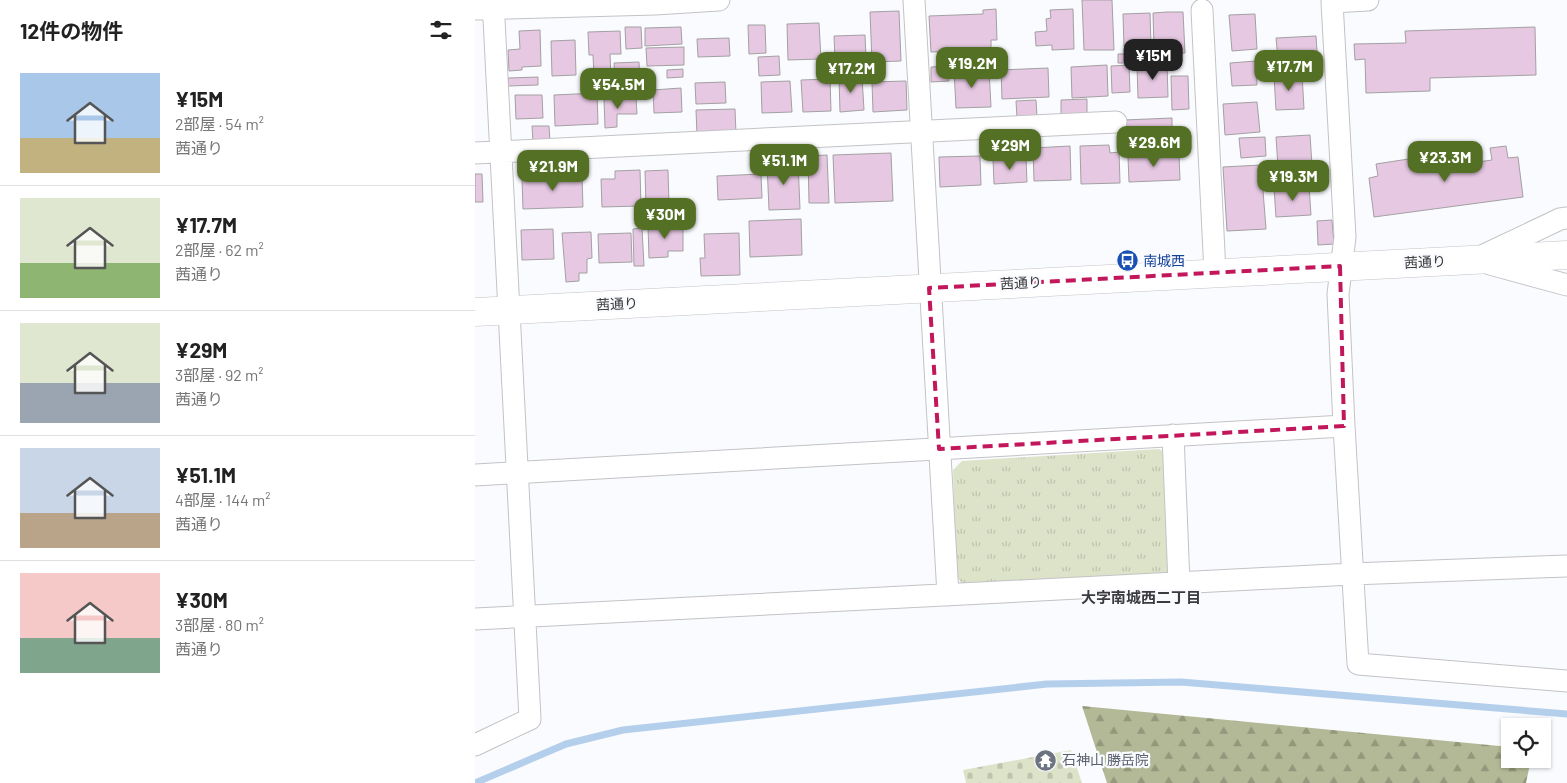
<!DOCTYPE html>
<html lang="ja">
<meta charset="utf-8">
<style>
body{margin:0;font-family:Barlow,"Noto Sans JP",sans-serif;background:#f6f6f6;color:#222;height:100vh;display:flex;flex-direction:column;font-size:19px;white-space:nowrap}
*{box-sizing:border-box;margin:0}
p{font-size:16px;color:#767676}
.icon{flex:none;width:28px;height:28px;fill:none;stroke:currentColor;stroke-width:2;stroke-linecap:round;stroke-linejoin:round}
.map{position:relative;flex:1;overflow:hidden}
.details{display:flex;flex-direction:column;background:#fff;width:475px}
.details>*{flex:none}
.fabs{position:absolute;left:1026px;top:718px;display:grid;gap:10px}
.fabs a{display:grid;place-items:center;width:50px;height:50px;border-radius:0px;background:#fff;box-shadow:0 1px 4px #0004;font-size:25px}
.price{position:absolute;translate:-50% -42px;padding:0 11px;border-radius:10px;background:#547024;color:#fff;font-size:16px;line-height:32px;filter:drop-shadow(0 1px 2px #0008)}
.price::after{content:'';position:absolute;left:50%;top:30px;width:15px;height:11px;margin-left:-8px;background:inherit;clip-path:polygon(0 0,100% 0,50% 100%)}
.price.current{background:#222;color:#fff}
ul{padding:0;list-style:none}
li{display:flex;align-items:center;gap:15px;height:125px;padding:0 20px}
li+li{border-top:1px solid #e0e0e0}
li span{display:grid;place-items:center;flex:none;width:140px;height:100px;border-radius:0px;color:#555}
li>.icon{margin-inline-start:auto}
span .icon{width:60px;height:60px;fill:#fffc;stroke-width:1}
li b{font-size:21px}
h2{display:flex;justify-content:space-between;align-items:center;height:60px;padding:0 20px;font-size:21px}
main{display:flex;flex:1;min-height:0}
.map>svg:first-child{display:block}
</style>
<main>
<section class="details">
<h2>12件の物件<svg class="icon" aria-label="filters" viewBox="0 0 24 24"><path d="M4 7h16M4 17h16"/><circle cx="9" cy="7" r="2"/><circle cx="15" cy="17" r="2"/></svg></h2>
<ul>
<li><span style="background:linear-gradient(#a9c7e8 65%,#c2b280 0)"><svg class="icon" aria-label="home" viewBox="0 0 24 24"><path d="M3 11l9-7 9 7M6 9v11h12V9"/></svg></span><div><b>¥15M</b><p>2部屋 · 54 m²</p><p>茜通り</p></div></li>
<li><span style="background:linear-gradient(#dfe7d0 65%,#8fb573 0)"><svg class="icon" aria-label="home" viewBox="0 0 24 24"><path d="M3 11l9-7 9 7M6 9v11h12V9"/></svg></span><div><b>¥17.7M</b><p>2部屋 · 62 m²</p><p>茜通り</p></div></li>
<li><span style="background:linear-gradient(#dfe7d0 60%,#9aa5b1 0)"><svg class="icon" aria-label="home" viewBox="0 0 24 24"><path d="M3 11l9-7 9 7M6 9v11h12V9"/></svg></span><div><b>¥29M</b><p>3部屋 · 92 m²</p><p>茜通り</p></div></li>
<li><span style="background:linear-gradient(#c9d6e8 65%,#b9a48a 0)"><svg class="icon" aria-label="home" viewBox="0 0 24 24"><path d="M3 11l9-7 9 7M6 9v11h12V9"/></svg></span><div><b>¥51.1M</b><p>4部屋 · 144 m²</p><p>茜通り</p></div></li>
<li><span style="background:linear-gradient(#f6c9c9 65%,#7fa58c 0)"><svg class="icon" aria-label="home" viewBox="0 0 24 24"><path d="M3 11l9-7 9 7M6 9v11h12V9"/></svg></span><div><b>¥30M</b><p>3部屋 · 80 m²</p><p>茜通り</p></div></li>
</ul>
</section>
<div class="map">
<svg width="1092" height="783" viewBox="0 0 1092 783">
<defs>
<pattern id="forest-firs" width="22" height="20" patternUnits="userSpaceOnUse" patternTransform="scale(1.25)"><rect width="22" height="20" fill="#b3b996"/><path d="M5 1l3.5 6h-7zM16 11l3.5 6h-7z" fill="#93977c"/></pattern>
<pattern id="cemetery-stones" width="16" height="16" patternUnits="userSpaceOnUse" patternTransform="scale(1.25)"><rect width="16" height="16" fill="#dde3c9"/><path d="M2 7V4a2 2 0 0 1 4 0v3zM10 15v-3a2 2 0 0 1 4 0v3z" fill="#bec4ae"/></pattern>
<pattern id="park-tufts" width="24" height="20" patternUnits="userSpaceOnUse" patternTransform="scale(1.25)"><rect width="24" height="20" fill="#dde3c9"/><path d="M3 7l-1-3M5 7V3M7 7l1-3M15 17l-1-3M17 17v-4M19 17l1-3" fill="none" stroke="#bec4ae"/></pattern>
</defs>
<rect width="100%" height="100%" fill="#fafbfe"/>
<path fill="url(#forest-firs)" d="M607 706 1035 747V759H1056L1051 783H632Z"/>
<path fill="url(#cemetery-stones)" d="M596 750 607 783H491L488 770Z"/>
<path fill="url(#park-tufts)" d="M684 449 694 455 696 567 691 576 489 586 481 576 478 470 487 461Z"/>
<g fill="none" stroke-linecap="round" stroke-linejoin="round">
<path stroke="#b4cfeb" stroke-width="7" d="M0 783 91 744 148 730 572 684 706 682 1092 714"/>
</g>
<path fill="#e6c8e2" stroke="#a3a0a2" d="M607 0H637L639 50H609Z
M521 9 522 40H516V50L456 52 454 16 508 14V10Z
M598 9 599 49 577 50V45L561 46 560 32 572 31 571 19 576 18 575 10Z
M424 11 426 61 397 62 395 12Z
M692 12H708L710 53 694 54V47L679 48 678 13Z
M675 13 676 46 649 47 648 14Z
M780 14 782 49 757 51 754 15Z
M344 23 346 59 313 60 312 24Z
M273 25H290L291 53 274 54Z
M150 27H166L167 48 151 49Z
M206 27 207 44 170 46V28Z
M1060 27 1061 75 955 78V91L891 93 890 59 880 60 879 44 931 43 930 31Z
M65 30 66 66 47 67V70L34 71 33 50 45 49 44 31Z
M145 31 146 54H135L136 77H119L118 55H114L113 32Z
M390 35 391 58 360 59 359 36Z
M841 36 843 66 804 69 801 38Z
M254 38 255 56 223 57 222 39Z
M100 40 101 75 77 76 76 41Z
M209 47V65L172 66 171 48Z
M643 54H654V63H643Z
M304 56 305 75 284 76 283 57Z
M781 61 782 85 757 86 755 63Z
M164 62 165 84H140L139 63Z
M692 63 693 97 663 98 662 65Z
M632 65 633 96 597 98 596 67Z
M654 65 655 92 637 93 636 66Z
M473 66 474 81 456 82V67Z
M573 68 574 97 527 99 526 70Z
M208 69V77L192 78V70Z
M514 69 516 107 481 108 479 70Z
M827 74 829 109 801 110 799 76Z
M696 76H713L714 109 697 110Z
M63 77V85L33 86V78Z
M387 77 389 110 365 112 364 78Z
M355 79 356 111 328 112 326 80Z
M315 81 317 112 287 113 286 82Z
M431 81 432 110 398 112 397 82Z
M250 82 251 103 221 104 220 83Z
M206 88 207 112 179 113 178 90Z
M122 93 123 124 80 126 79 95Z
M40 95H67L68 118 41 119Z
M161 98 162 114H142V127L130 128 129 99Z
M612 99V114L586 115V100Z
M561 100 562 117 542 118 541 101Z
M782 102 785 132 750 135 748 104Z
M260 109 261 134 222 135 221 110Z
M697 118V146L650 148 649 120Z
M57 126H74L75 141 58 142Z
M835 135 837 165 803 167 801 137Z
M790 137 791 156 766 158 764 138Z
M634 145 635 153 644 152 645 183 606 184 605 146Z
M595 146 596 180 559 181 558 148Z
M1031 146 1033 158 1043 157 1048 197 899 217 894 178 903 176 901 164 940 158 942 171 957 169 956 157 995 152 996 163 1017 160 1015 148Z
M416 153 418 201 360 203 358 155Z
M352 155 354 203H334L333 156Z
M704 155 705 180 654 182 653 157Z
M505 156 506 185 465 187 464 157Z
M551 158 552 182 519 184 518 159Z
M323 161 325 209 294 210 292 163Z
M786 165 791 229 752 231 748 167Z
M165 170 166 206 127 207 126 179H140V171Z
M193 170 194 205 171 206 170 171Z
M0 174H7L8 202H0Z
M286 174 287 198 243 200 242 176Z
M107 176 108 207 48 209 47 178Z
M834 186 836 215 801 217 799 188Z
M326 219 327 255 275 257 274 221Z
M857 220 859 244 843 245 842 221Z
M208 224V251H193V257L174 258 173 226Z
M167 228 169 266H159L158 229Z
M78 229 79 259 47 260 46 230Z
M116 232 117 258 112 259V273H104V281L91 282 87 233Z
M156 233 157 262 124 263 123 234Z
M264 233 265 275 226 276 225 258H230L229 234Z"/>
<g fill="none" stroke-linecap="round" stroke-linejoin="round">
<defs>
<path id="street" d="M439 0 473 595
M893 0 857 2 870 237 863 294 869 426 883 664 1092 681
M0 9 180 4 244 0
M727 10 740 273
M0 153 641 122
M1007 256 1085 219 1092 218
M1015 264 1092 285
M698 435 704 583
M0 475 869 426
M0 619 877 574 1092 566
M0 745 55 719 18 0"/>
<path id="secondary" d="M0 312 1092 255"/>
</defs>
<use href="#street" stroke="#c3c3c6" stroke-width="23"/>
<use href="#secondary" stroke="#c3c3c6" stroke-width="29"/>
<use href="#street" stroke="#fff" stroke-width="21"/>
<use href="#secondary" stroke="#fff" stroke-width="28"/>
</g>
<path fill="none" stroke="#c2185b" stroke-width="4" stroke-dasharray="10 6" stroke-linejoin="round" d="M865 266 869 426 464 449 454 288Z"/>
<defs>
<symbol id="bus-disc" viewBox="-11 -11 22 22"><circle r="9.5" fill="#1a4fb4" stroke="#fafbfe"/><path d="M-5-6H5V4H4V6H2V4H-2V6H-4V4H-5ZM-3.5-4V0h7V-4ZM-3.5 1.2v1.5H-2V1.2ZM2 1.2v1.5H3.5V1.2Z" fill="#fff"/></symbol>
<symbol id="temple-disc" viewBox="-11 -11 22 22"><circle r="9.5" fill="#6b7280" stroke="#fafbfe"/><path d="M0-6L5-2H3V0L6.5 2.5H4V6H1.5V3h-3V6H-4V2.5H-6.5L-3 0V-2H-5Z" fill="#fff"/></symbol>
</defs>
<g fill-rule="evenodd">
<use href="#bus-disc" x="640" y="248" width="25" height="25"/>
<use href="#temple-disc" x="558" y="748" width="25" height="25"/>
</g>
<g text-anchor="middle" stroke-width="4.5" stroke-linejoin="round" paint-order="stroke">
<g font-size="14" fill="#164399" stroke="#fafbfe" text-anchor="start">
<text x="668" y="266">南城西</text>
</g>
<g font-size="14" fill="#3a3a3b" stroke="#fafbfe">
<text transform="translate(950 262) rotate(-3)" y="5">茜通り</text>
<text transform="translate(546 283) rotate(-3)" y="5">茜通り</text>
<text transform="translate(142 304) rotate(-3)" y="5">茜通り</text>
</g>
<g font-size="14" fill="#5b616d" stroke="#fafbfe" text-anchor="start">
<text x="587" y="765">石神山 勝岳院</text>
</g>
<g font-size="15" font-weight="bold" fill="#3b3b3e" stroke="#fafbfe">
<text x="666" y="603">大字南城西二丁目</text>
</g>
</g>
</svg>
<div class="fabs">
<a><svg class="icon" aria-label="locate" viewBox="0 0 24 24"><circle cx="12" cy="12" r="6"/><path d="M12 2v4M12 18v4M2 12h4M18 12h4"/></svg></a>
</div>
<b class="price current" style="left:678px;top:81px">¥15M</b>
<b class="price" style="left:497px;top:89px">¥19.2M</b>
<b class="price" style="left:814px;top:92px">¥17.7M</b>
<b class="price" style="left:376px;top:94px">¥17.2M</b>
<b class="price" style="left:143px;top:110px">¥54.5M</b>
<b class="price" style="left:679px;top:168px">¥29.6M</b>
<b class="price" style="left:535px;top:171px">¥29M</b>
<b class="price" style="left:970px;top:183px">¥23.3M</b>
<b class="price" style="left:309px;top:186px">¥51.1M</b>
<b class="price" style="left:78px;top:192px">¥21.9M</b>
<b class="price" style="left:818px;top:202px">¥19.3M</b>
<b class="price" style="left:190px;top:240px">¥30M</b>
</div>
</main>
